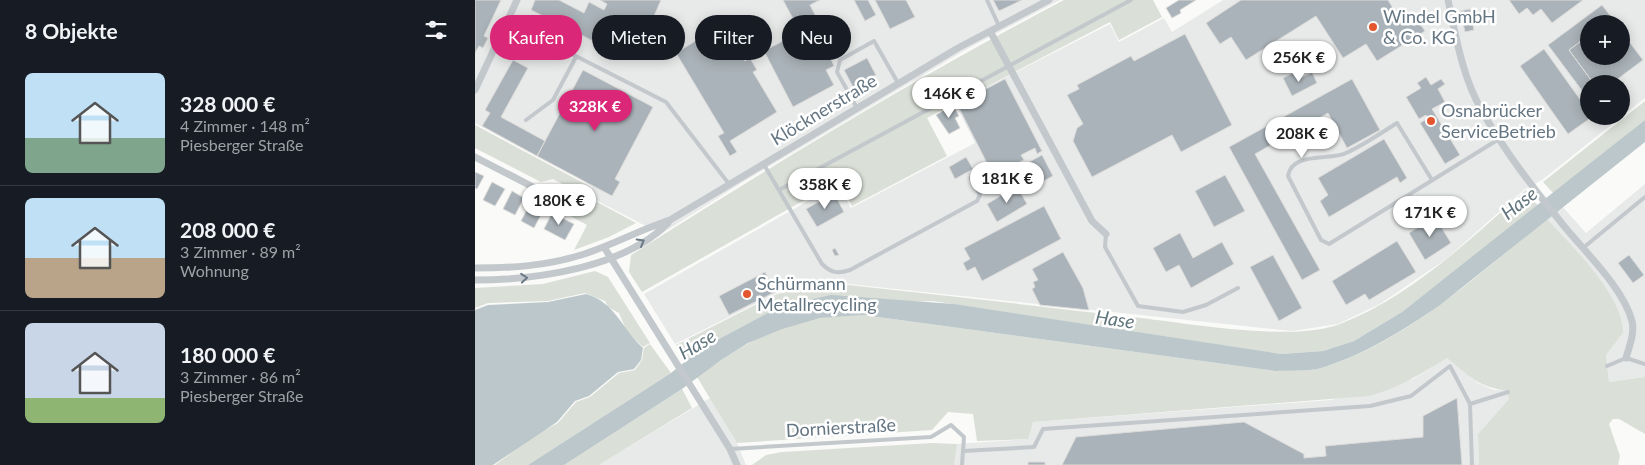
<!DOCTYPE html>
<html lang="de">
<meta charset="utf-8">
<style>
body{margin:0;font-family:Lato,sans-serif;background:#242831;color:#f1f3f6;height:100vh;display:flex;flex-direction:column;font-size:19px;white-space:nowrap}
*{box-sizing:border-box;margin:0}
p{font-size:16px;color:#9ea1a6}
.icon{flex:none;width:28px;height:28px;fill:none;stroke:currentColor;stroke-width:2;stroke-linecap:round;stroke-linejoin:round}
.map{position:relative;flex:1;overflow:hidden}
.drawer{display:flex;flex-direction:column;background:#171b24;width:475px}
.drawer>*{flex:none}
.banner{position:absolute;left:15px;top:15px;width:475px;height:45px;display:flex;gap:10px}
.tools{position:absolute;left:1105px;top:15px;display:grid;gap:10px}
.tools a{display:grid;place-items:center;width:50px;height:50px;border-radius:50%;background:#171b24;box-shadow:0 2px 12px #0003;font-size:25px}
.price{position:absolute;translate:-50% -42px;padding:0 11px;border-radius:18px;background:#fff;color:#222;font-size:16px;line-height:32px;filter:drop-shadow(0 1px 2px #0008)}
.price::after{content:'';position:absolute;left:50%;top:30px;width:15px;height:11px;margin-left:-8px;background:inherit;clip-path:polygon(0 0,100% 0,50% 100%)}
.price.selected{background:#db2777;color:#fff}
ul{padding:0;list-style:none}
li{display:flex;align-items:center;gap:15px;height:125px;padding:0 25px}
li+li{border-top:1px solid #363941}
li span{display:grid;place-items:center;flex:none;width:140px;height:100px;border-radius:8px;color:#555}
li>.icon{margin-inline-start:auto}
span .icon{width:60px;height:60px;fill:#fffc;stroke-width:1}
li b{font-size:21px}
h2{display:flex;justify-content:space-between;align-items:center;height:60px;padding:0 25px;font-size:21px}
.chip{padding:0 18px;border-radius:22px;background:#171b24;box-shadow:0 2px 12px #0003;font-size:18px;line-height:45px}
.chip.selected{background:#db2777;color:#fff}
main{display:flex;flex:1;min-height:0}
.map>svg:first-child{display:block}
</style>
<main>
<section class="drawer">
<h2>8 Objekte<svg class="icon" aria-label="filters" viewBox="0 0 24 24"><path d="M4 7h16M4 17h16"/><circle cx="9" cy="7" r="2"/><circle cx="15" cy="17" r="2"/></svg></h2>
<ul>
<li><span style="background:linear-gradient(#bfe0f5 65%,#7fa58c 0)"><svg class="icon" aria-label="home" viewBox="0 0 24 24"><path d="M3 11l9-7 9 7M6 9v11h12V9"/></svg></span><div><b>328 000 €</b><p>4 Zimmer · 148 m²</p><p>Piesberger Straße</p></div></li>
<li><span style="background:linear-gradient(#bfe0f5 60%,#b9a48a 0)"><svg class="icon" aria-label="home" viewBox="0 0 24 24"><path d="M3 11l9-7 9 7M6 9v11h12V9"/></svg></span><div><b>208 000 €</b><p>3 Zimmer · 89 m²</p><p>Wohnung</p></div></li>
<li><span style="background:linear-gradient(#c9d6e8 75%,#8fb573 0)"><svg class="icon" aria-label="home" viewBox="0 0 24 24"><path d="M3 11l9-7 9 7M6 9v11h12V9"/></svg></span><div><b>180 000 €</b><p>3 Zimmer · 86 m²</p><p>Piesberger Straße</p></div></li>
</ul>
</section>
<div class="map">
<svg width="1170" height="465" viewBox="0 0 1170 465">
<rect width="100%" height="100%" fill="#fafaf8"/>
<path fill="#e8e9e9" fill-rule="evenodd" d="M0 0H585L492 49 268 182 186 234 113 196 118 186 0 123Z
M748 0H1170V98L1067 180 1050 189 971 259 905 304 863 324 817 331 355 282 302 293 200 344 169 294 363 184 376 208 500 143 480 103 635 24 644 42 689 18 697 32ZM1114 24H1146V56H1114ZM1114 84H1146V116H1114Z
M1170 184V377L1134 382 1131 355 1148 333 1125 280 1072 219 1087 206 1111 233Z
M972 358 1003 383 1019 390 1032 389 1034 399 1003 434 1004 465H479L482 444 552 439 558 422 856 400 938 379Z
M235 398 262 443 271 465H124Z"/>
<path fill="#dadfd7" d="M589 0H678L687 17 644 40 635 22 452 118 472 156 377 206 363 181 167 292 154 272 156 255C298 165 441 78 589 0Z
M1170 101V120L1079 194 1068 182Z
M0 125 116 187 111 196 161 223 134 237 99 250 112 225 88 212 99 190 78 179 66 182 0 148Z
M1051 190 1063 206 927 312 879 341 848 351 806 354 458 301 306 306 227 348 211 361 201 345 302 294 355 283C458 294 562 306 666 318 717 324 819 342 865 324 937 296 994 240 1051 190Z
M1072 219C1098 248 1147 293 1148 333L1131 355 1134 382 1170 377V434L1144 419H1138L1134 424 1145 456 1143 465H1004L1003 434 1034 399 1032 390C1005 389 992 374 972 358 946 374 923 388 894 396L558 422 553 439 502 441 498 414 473 412 457 430 262 443 222 377C258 350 301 324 346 318 360 316 374 316 388 315L800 371C815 370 832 372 846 368 931 343 1004 273 1072 219Z
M120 271 133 277 175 343 168 347 152 332 144 313 133 307 130 301 110 293 73 301 13 303 0 308V288L68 284Z
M175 344 196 373 53 465H20L64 433 83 423 101 402 115 397 144 373 160 370 167 360 169 348Z
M207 389 217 408 124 465H89Z
M457 443 482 444 479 465H277L291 455 307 452Z"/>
<path fill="#bbc7cb" d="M1170 120V142L965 305C929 330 889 355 846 368 832 372 815 370 800 371L388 315 345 318 307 329 273 343 246 360 207 389 89 465H53L196 373 227 348 306 306 356 295 479 304 806 354 848 351 879 341 927 312Z
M111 294C140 302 147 329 168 348L166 360 159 369 143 372 114 396 100 401 82 422 18 465H0V310L13 305 73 302Z"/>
<path fill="#aab3b9" stroke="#dcdcda" d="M0 0H26L9 36 13 38 8 48 4 46 0 53Z
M60 0H84L109 13 114 2 129 10 132 4 125 0H186L176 23 180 30 137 55 132 48 56 10Z
M308 0H345L335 5 360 54 355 57 359 66 351 70 359 85 318 107 289 51 325 32Z
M379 0H393L401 15 390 21Z
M400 0H431L440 17 415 29Z
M518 0H547L524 11Z
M704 0H721L705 10 706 13 697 18 691 8Z
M766 0H913L927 23 939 15 950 31 902 61 891 44 868 58 841 16 771 60 756 37 745 44 731 23Z
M1034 0H1108L1077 23 1066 9 1058 15 1052 8 1044 14Z
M1127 5 1137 18 1129 24H1114V35L1094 50 1119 84H1114V100L1073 45Z
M995 9 999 30 990 32 985 11Z
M1137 18 1141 24H1129Z
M256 19 272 45 263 50 270 61 275 58 282 70 278 72 302 112 255 141 262 152 255 156 243 136 249 133 201 53Z
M1146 31 1168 60 1136 84H1119L1094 50 1114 35V56H1146Z
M710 34 757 125 706 152 697 135 617 177 598 141 602 128 608 124 592 95 604 89 602 85 656 56 659 61Z
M1069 49 1114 112V116L1117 117 1093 134 1045 66Z
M392 58 401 75 378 87 369 70Z
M38 60 53 68 26 117 70 141 62 156 7 126 15 113 10 110Z
M108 70 178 107 140 179 145 182 137 196 62 156Z
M820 72 824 79 837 72 842 83 817 96 808 78Z
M951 77 956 85 966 79 970 84 963 89 970 102 957 109 985 155 970 164 945 123 953 118 951 115 944 119 931 97 946 88 942 83Z
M530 79 567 151 562 154 560 148 546 155 549 160 518 175 482 104Z
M877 79 905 130 872 148 853 113 780 154 845 270 827 280 754 147Z
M478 105 484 116 480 118 485 128 474 134 461 115Z
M909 139 932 178 925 183 922 177 854 217 845 201 853 195 843 178Z
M567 155 578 176 565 183 554 162Z
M491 157 498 169 480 179 474 167Z
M0 172 9 176 2 189 0 188Z
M750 175 770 211 739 227 720 191Z
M17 182 30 189 20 206 8 200Z
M542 186 552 204 522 222 512 204Z
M37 191 49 198 40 215 28 209Z
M359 193 369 212 342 227 331 209Z
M56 202 69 209 59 228 46 221Z
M569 206 586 239 507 281 500 267 492 271 488 263 495 259 489 248Z
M77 213 99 224 90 240 69 229Z
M960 217 976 243 950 260 934 233Z
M705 233 718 258 747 242 759 264 716 288 704 265 691 272 678 248Z
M922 241 941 272 894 300 890 294 871 305 857 281Z
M360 248 364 255 360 256 357 250Z
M588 252 608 288 614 310 565 305 557 289 560 287 558 282 563 280 557 269Z
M798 255 827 308 804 321 775 267Z
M1154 255 1169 275 1158 283 1143 263Z
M290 272 300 292 254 315 244 296Z
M982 398 987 465H587L601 437 769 422 829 454V458L851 456 850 446 948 437V416Z
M553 462H570V465H553Z"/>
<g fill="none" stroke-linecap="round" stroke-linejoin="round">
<path stroke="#c3c8cc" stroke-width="4" d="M512 0 524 26
M32 21 191 102 254 184
M382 108 362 72 365 60 399 41 423 83
M51 120 78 100 101 57
M288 163 347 264C356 273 363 274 375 270L502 201 505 195 496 178
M957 180 922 123C906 133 889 145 871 153 856 161 817 151 813 176L846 240 854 244 1024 139
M304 190 656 0
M631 234 630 247 663 306 708 312 731 305 763 288
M1108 248 1170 197
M1132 366 1151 358 1170 364
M995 404 1033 392
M255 449 456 437 476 425 489 437 487 465
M488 451 559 447 568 429 895 406 936 396 975 366 995 404 997 465"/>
<path stroke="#c3c8cc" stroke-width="7" d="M973 0C981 36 987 76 1006 109 1029 151 1059 189 1089 226 1111 253 1148 288 1157 321 1160 333 1154 347 1151 358
M515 31 617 221 631 234
M0 90 42 0
M0 157 62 189 81 193
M129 247 255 449 262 465
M0 268C36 268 71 266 106 255 136 246 164 230 195 220L483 48 574 0
M0 280C60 280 149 268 193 223"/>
</g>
<defs><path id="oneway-chevron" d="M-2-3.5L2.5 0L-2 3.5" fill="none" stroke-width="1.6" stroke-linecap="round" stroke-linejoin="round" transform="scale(1.25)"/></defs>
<g stroke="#6a7a87">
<use href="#oneway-chevron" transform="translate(166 242) rotate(-30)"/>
<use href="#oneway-chevron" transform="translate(49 278) rotate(-5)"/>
</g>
<g fill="#e4572e" stroke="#fff" stroke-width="2">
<circle cx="898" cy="27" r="5"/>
<circle cx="956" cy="121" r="5"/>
<circle cx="272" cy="294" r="5"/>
</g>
<g text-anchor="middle" stroke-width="5" stroke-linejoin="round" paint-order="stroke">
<g font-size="18" fill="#657683" stroke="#fff" text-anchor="start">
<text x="908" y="23">Windel GmbH<tspan x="908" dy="21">&amp; Co. KG</tspan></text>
<text x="966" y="117">Osnabrücker<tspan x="966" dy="21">ServiceBetrieb</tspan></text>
<text x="282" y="290">Schürmann<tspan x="282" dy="21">Metallrecycling</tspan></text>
</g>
<g font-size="18" fill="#657683" stroke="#fff">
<text transform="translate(349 110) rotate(-31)" y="6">Klöcknerstraße</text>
<text transform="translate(366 428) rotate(-3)" y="6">Dornierstraße</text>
</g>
<g font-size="19" font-style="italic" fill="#60757c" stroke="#fff">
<text transform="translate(1044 203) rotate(-38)" y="7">Hase</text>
<text transform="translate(640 319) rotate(8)" y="7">Hase</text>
<text transform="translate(222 344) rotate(-31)" y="7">Hase</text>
</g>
</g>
</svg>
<div class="tools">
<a>+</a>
<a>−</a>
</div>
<b class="price" style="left:824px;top:83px">256K €</b>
<b class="price" style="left:474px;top:119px">146K €</b>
<b class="price selected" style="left:120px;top:132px">328K €</b>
<b class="price" style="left:827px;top:159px">208K €</b>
<b class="price" style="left:532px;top:204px">181K €</b>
<b class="price" style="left:350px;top:210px">358K €</b>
<b class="price" style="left:84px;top:226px">180K €</b>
<b class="price" style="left:955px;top:238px">171K €</b>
<div class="banner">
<a class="chip selected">Kaufen</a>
<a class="chip">Mieten</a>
<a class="chip">Filter</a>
<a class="chip">Neu</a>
</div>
</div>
</main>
